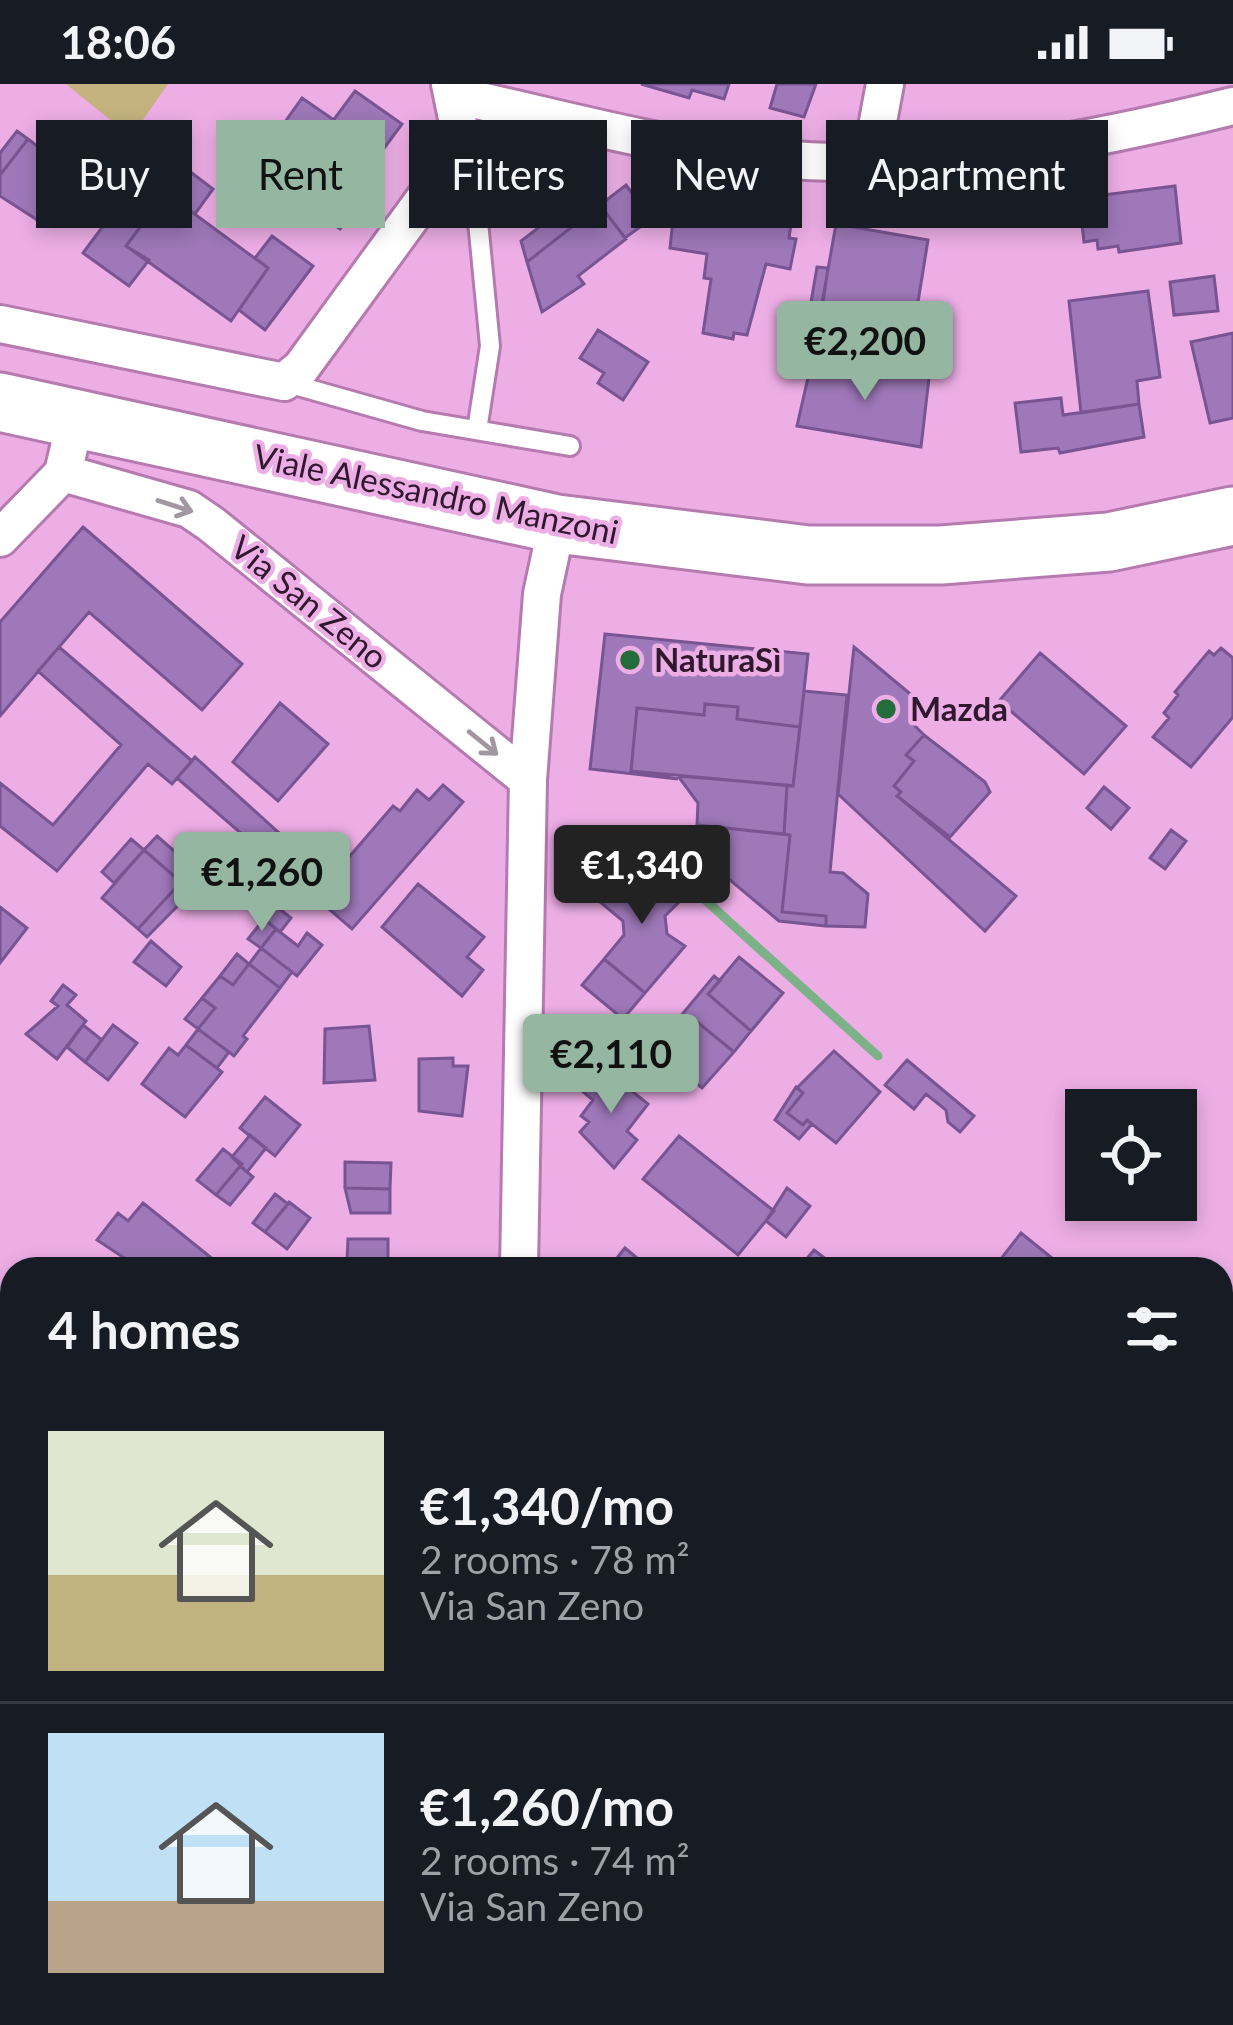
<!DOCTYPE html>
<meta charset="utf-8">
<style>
body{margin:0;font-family:Lato,sans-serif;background:#242831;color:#f1f3f6;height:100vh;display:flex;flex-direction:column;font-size:45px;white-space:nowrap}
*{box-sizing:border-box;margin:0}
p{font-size:39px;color:#9ea1a6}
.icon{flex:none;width:66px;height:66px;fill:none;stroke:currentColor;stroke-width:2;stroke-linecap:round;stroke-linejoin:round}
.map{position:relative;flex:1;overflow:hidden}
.side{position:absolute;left:0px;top:1173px;width:1233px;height:768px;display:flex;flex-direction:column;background:#171b24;border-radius:36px 36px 0 0;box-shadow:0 6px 18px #0003}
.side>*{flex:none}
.banner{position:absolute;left:36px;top:36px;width:1161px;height:108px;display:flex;gap:24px}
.controls{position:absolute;left:1065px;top:1005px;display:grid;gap:24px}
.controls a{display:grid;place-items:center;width:132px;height:132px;border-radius:0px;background:#171b24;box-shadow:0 6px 18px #0003;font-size:60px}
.price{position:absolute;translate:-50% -102px;padding:0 27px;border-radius:12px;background:#95b7a2;color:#111;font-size:39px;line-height:78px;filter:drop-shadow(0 3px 6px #0008)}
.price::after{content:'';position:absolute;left:50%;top:72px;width:36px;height:27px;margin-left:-18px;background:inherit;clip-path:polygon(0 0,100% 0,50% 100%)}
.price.selected{background:#222;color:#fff}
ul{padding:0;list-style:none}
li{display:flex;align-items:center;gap:36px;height:300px;padding:0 48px}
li+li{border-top:3px solid #363941}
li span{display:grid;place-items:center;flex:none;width:336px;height:240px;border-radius:0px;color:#555}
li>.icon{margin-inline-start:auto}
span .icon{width:144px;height:144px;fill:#fffc;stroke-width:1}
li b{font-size:51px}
h2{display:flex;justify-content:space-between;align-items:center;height:144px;padding:0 48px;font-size:51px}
.chip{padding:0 42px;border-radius:0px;background:#171b24;box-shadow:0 6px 18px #0003;font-size:42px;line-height:108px}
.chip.selected{background:#95b7a2;color:#111}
.status{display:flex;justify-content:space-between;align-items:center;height:84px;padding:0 60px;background:#171b24;direction:ltr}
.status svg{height:33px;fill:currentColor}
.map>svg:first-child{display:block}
</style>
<div class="status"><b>18:06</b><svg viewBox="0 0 49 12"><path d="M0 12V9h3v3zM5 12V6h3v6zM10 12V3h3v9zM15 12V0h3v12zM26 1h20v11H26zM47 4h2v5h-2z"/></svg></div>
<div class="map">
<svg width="1233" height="1941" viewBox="0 0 1233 1941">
<rect width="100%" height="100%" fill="#edaee6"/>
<path fill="#c4b27f" d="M66 0H168L131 53Z
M0 1713 12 1722V1917L0 1908Z
M28 1929H211L199 1941H44Z"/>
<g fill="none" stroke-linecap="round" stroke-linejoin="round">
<path stroke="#7db288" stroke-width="9" d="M641 758 878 972
M1221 1393 1233 1377
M0 1783 12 1791
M202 1929 204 1930"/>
</g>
<path fill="#9e78b9" stroke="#795492" stroke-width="3" d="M641 0H729L724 15 692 6 689 14Z
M777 0H816L804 33 770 24Z
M355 7 402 40 354 105 292 64 307 43 321 53Z
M302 14 334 36 321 53 307 43 292 64 354 105 369 85 379 90 340 145 300 116 321 89 311 84 302 97 263 69Z
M17 47 28 55 0 91V69Z
M28 55 77 93 42 139 0 112V91Z
M162 81 177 91 184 83 213 105 195 130 166 109 126 162 149 176 129 202 83 169 124 114 129 116 141 101 146 103Z
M626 101 651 135 625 154 600 121Z
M1175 102 1181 159 1119 168 1118 162 1098 165 1097 156 1084 158 1079 114Z
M589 105 600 121 527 178 521 157Z
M166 109 268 184 231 237 126 162Z
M748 120 778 124 777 131 792 133 789 154 796 155 790 185 766 180 747 251 734 249 733 255 703 249 711 195 704 194 707 170 670 164 673 136 679 137 681 125 706 129 707 123 739 128 738 134 746 135Z
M600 121 626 155 578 192 584 200 542 228 527 178Z
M836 140 928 156 913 249 935 255 929 294 812 276Z
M272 152 313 182 265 246 239 226 268 184 255 174Z
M817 183 828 184 821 232 809 230Z
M1214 192 1218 227 1174 231 1170 198Z
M1148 207 1160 293 1137 297 1139 320 1081 329 1069 217Z
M598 246 648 278 623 316 598 299 604 289 580 274Z
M1233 249V334L1210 339 1191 258Z
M812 276 929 294 921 363 797 342Z
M1061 314 1063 331 1139 320 1144 353 1060 369 1058 364 1021 368 1015 319Z
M83 443 242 580 202 626 89 528 0 632V538Z
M605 550 808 570 800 643 737 635 738 623 705 620 704 631 637 624 631 687 678 695 590 685Z
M59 563 192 677 172 700 148 680 57 787 0 742V699L53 741 121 661 38 587Z
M854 563 927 624 913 640 924 651 906 671 914 677 894 702 901 708 897 712 1016 812 985 847 838 710Z
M1221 564 1233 574V633L1191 683 1153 653 1169 634 1164 629 1178 611 1175 608 1209 567 1214 571Z
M1040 569 1126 642 1084 690 999 617Z
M804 607 847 611 830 788 843 789 868 810 865 843 826 842V832L782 828 790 751 784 750 787 701 793 702Z
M280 619 328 660 278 717 233 678Z
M705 620 738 623 737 635 800 643 793 702 631 687 637 624 704 631Z
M924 651 985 698 990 708 950 753 897 712 901 708 894 702 914 677 906 671Z
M195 673 330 795 393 722 400 727 417 706 429 716 443 701 463 718 352 845 177 694Z
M678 692 787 701 784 750 697 741 698 719Z
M1104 703 1129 724 1111 745 1087 724Z
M697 741 790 751 782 828 826 832V842L779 837 693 765Z
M1171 746 1186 757 1165 785 1150 774Z
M157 752 205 794 147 853 138 845 181 798 144 766Z
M131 755 144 766 114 799 102 788Z
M617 763 633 777 599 817 583 804Z
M144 766 181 798 138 845 102 814Z
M650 773 685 805 681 816 642 784Z
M633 777 681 816 665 832 667 850 685 862 645 909 604 875 624 851 623 837 599 817Z
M418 800 484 853 467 873 483 886 462 912 382 843Z
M275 821 291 834 280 848 264 835Z
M0 823 27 844 0 879Z
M264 835 276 845 261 864 248 855Z
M276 845 298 862 307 849 322 861 297 892 261 864Z
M151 857 181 883 166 902 134 878Z
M261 864 292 888 280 904 249 880Z
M237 870 249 880 233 901 220 892Z
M739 873 783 909 751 947 708 910Z
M604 875 645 909 623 935 582 901Z
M249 880 280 904 243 952 247 955 234 972 198 945 215 924 202 914 220 892 233 901Z
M714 892 720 897 708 910 751 947 734 968 690 932 679 944 674 940Z
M63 901 76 911 67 921 86 937 57 975 26 950 58 922 51 917Z
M202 914 215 924 198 945 185 935Z
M690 932 734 968 702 1004 659 968Z
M83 941 102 956 85 978 67 963Z
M113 941 137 959 108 996 85 978Z
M369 942 375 996 324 999 325 945Z
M198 945 229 968 217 984 186 961Z
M186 961 222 988 185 1033 142 1000 169 964 178 971Z
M614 966 635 982 622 999 601 982Z
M834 967 880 1008 836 1059 807 1036 803 1041 787 1029 803 1009 797 1004Z
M453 974V982H468L462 1032 419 1027V975Z
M907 976 974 1032 960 1048 948 1038 946 1026 926 1010 914 1025 885 1001Z
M601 982 648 1020 627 1047 637 1056 614 1084 580 1048 589 1038 581 1032 593 1016 581 1006Z
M796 1003 803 1009 787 1029 803 1041 807 1036 812 1040 799 1055 775 1036Z
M265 1013 300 1041 275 1072 240 1044Z
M250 1051 266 1064 247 1088 232 1073Z
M679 1052 774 1127 738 1171 643 1095Z
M223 1065 242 1080 216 1111 197 1096Z
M345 1078 391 1079 390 1105 345 1104Z
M240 1082 253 1093 230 1121 216 1111Z
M345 1104 390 1105V1129H351Z
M787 1104 810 1122 786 1153 766 1137Z
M275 1110 288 1120 265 1148 253 1139Z
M289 1118 310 1134 287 1165 265 1148Z
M143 1119 219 1180 215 1185H141L97 1156 118 1129 128 1137Z
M1021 1149 1063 1183 1062 1185H993Z
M348 1155H388V1179L347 1177Z
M625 1164 650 1185H608Z
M814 1166 839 1185H798Z
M2 1276 12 1284V1398L0 1412Z
M1221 1921 1233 1941H1151L1164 1929H1221Z
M285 1929H322L326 1932 318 1941H289L280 1934Z
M366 1929H410L434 1941H356Z
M653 1929H681L694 1940 655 1941 648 1935Z
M681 1929H760L750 1941H695Z
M900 1929H925L938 1941H889Z
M1002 1929H1068L1070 1932 1061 1941H1015Z"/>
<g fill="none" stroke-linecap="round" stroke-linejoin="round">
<defs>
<path id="service" d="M451 78 474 96 490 262 477 346
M284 298 422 337 570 362"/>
<path id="minor" d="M453 11C557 33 663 64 769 74 924 90 1084 59 1233 22
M871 75 885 0
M0 240 284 298 301 284 455 73 460 49 450 0
M63 389 189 425 211 440 528 696
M0 454 63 389 76 334
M519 1185 528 696 542 510 557 440
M1221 1429 1233 1414
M0 1466 12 1452
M0 1688 12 1698
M1221 1770 1233 1778
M565 1929 567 1941
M234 1941 246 1929
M799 1941 809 1929"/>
<path id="primary" d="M0 318 557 440 808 471H941L1109 458 1233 432"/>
</defs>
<use href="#service" stroke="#b57aaf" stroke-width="24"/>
<use href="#minor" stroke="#b57aaf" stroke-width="42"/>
<use href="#primary" stroke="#b57aaf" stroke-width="63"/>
<use href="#service" stroke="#fff" stroke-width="18"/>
<use href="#minor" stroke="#fff" stroke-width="36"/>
<use href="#primary" stroke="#fff" stroke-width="57"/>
</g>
<defs><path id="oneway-shaft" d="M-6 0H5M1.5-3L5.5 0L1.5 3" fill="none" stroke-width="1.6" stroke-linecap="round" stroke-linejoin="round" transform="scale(3)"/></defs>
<g stroke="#a297a1">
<use href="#oneway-shaft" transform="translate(175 422) rotate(18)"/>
<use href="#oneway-shaft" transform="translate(483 659) rotate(39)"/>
</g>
<g fill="#246d3b" stroke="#edaee6" stroke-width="4.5">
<circle cx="630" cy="576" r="12"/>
<circle cx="886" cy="625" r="12"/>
</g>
<g text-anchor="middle" stroke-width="9" stroke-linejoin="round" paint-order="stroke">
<g font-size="33" fill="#30182e" stroke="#edaee6">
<text transform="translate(436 410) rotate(12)" y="12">Viale Alessandro Manzoni</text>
<text transform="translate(309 518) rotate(39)" y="12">Via San Zeno</text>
</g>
<g font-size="33" font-weight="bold" fill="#30182e" stroke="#edaee6" text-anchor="start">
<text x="654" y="588">NaturaSì</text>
<text x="910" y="637">Mazda</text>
</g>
</g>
</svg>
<div class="controls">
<a><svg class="icon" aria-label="locate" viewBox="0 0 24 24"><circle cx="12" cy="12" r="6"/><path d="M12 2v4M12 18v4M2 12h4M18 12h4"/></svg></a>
</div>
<b class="price" style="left:865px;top:319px">€2,200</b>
<b class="price selected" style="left:642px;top:843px">€1,340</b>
<b class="price" style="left:262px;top:850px">€1,260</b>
<b class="price" style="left:611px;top:1032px">€2,110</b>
<div class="banner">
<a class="chip">Buy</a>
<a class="chip selected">Rent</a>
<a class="chip">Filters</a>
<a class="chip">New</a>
<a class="chip">Apartment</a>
</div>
<section class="side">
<h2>4 homes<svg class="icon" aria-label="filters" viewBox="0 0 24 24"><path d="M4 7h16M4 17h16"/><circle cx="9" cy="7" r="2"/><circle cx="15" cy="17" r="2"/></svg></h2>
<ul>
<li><span style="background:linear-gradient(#dfe7d0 60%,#c2b280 0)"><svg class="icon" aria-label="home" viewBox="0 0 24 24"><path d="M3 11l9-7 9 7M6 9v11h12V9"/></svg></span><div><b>€1,340/mo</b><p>2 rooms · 78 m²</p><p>Via San Zeno</p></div></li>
<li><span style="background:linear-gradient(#bfe0f5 70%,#b9a48a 0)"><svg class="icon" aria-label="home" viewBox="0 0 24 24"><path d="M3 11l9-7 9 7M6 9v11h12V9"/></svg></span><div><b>€1,260/mo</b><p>2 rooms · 74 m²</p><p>Via San Zeno</p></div></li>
</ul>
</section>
</div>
